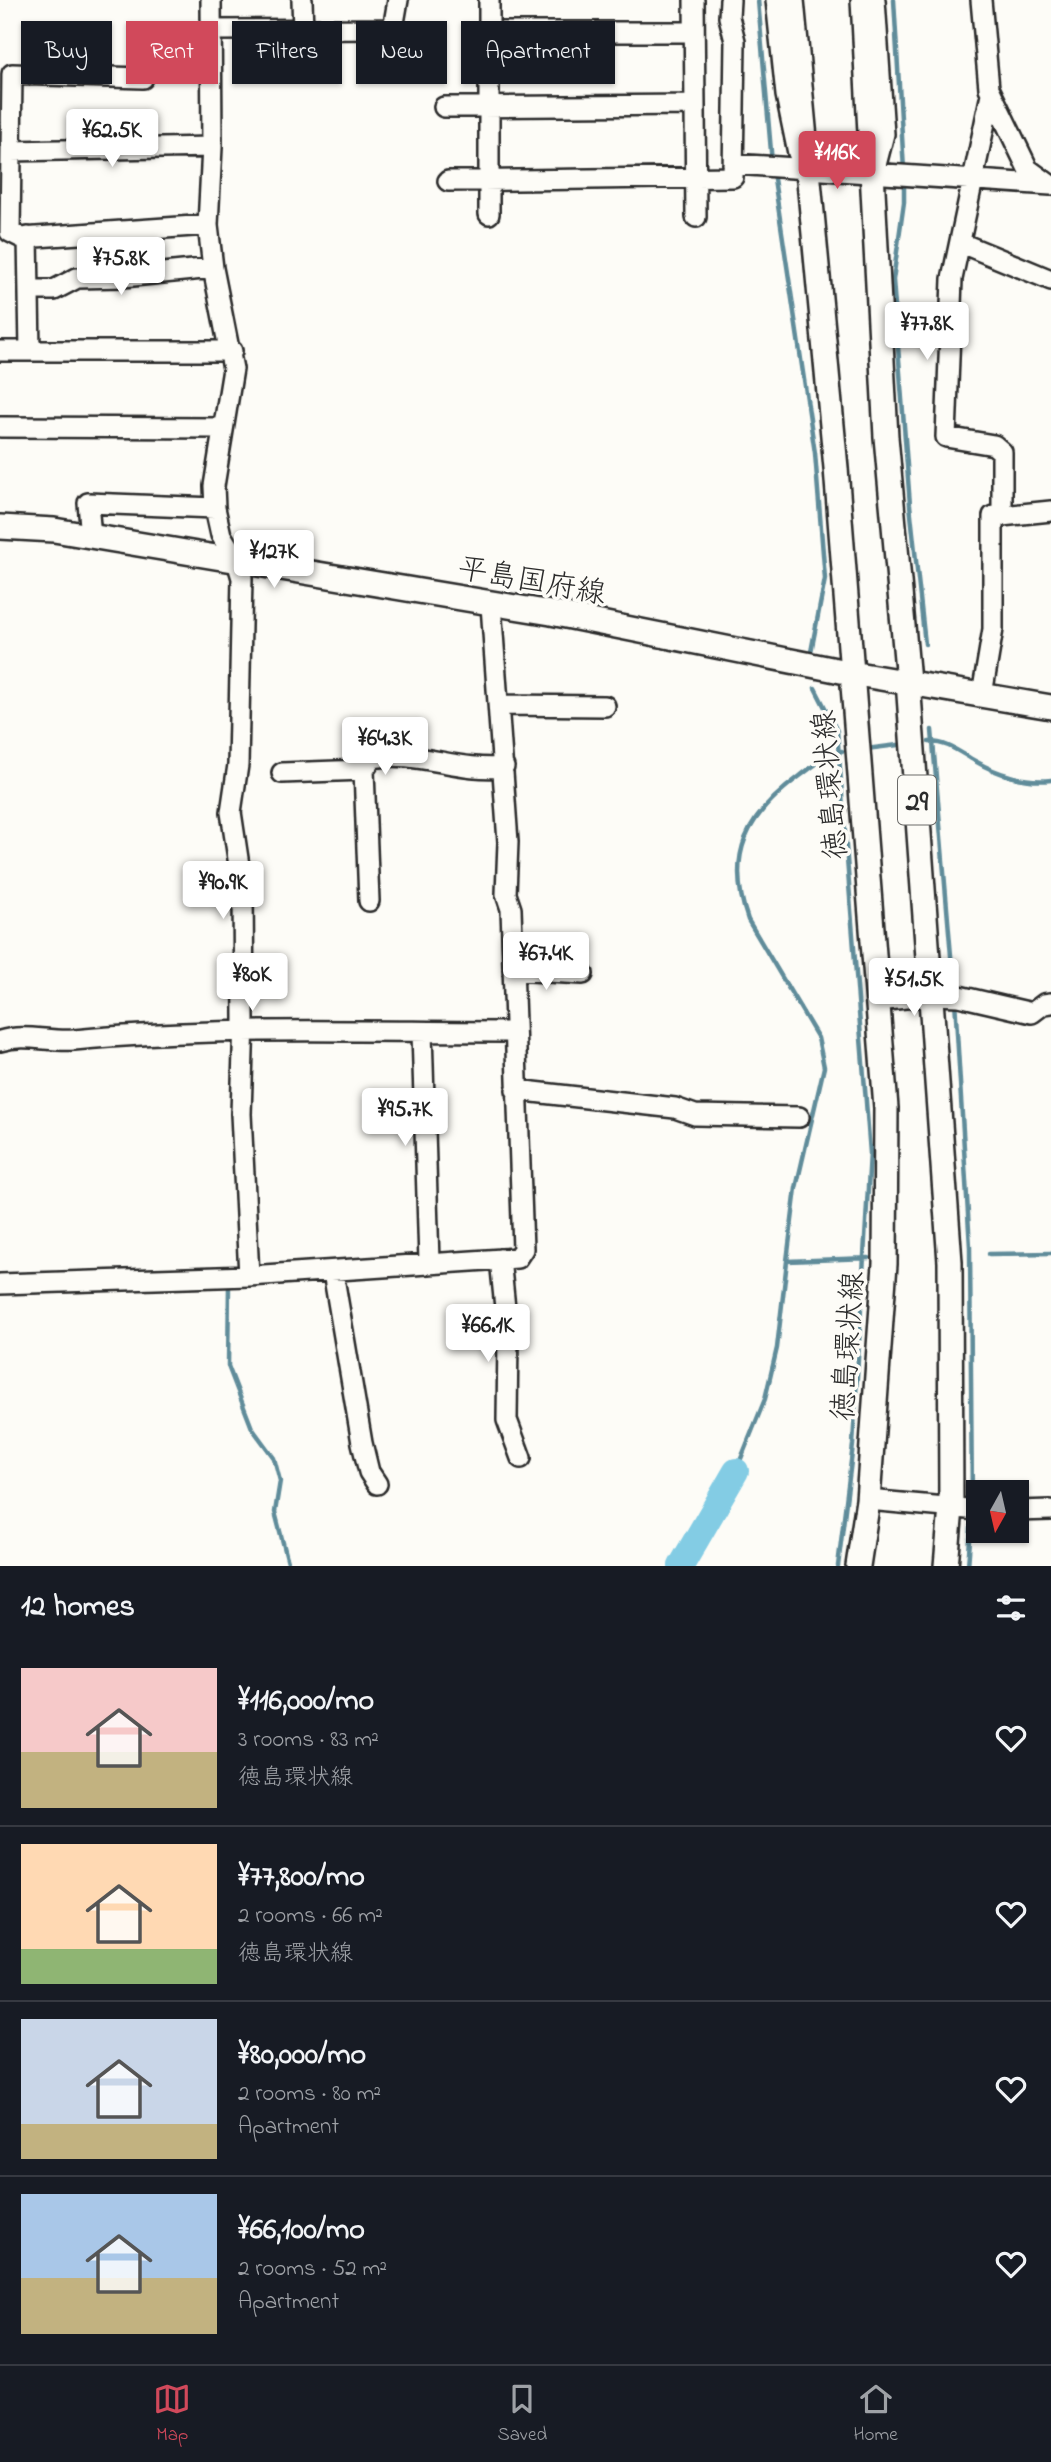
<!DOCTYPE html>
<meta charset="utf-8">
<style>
body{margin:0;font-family:"Indie Flower","Klee One",sans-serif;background:#20242c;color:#f1f3f6;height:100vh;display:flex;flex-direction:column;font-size:26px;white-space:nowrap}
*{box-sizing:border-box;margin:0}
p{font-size:23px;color:#9ea1a6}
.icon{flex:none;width:38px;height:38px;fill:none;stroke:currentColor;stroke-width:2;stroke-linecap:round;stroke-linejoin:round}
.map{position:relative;height:1566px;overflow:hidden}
.drawer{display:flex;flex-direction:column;background:#171b24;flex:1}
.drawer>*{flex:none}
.hud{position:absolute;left:21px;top:21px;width:700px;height:63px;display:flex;gap:14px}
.needle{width:46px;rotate:188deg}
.buttons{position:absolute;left:966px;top:1480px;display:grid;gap:14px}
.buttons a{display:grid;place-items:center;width:63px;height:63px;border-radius:0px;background:#171b24;box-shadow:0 2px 5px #0004;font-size:35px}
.price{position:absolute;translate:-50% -60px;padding:0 16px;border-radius:7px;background:#fff;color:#222;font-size:23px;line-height:46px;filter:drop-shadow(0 2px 4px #0008)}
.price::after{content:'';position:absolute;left:50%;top:42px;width:21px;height:16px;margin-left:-10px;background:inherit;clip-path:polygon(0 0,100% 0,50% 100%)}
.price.current{background:#d1495b;color:#fff}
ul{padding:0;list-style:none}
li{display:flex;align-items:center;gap:21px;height:175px;padding:0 21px}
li+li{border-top:2px solid #363941}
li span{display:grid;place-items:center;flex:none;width:196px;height:140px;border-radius:0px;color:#555}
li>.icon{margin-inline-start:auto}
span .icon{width:84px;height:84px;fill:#fffc;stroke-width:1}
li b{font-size:30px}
h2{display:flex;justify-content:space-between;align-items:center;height:84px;padding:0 21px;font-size:30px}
.chip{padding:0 24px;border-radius:0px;background:#171b24;box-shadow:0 2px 5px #0004;font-size:24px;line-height:63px}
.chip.current{background:#d1495b;color:#fff}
.menu{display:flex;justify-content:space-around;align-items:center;height:98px;border-top:2px solid #363941;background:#171b24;font-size:19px;color:#9ea1a6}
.menu a{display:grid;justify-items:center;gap:4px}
.menu .current{color:#d1495b}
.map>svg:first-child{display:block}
</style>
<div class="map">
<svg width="1051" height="1566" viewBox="0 0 1051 1566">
<rect width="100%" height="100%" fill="#fdfcf7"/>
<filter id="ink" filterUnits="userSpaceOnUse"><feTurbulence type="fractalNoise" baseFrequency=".0143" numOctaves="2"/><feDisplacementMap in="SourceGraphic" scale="14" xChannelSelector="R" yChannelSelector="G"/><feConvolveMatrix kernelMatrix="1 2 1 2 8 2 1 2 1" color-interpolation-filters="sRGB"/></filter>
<g filter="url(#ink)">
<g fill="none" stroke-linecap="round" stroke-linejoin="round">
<path stroke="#608c9a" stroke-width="4.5" d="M758 0 772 163
M894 0 904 170
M773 172 815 453 825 579 811 652
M904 179V202L893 280 910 505 925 644
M815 688 837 731 870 1153 853 1445 838 1566
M932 730 954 991
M929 742C948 742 959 752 975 761 997 774 1025 783 1051 780
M866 749 906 744
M955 1000 970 1247 972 1505
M989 1254 1051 1253
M787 1261 796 1188 824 1067 818 1038 748 920C725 854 747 815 800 776 812 767 827 754 842 751
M229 1284 228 1366 252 1428 274 1458 280 1481 275 1512 289 1566
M736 1471 765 1399 777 1348 787 1261 869 1258
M968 1566 972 1514"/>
<path stroke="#83cce4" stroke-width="26" d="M681 1566 736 1471"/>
<defs>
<path id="minor" d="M211 0 212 147 208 225 213 268 233 369 214 486 215 508 221 535 237 561 242 578 238 765 231 812 243 892 244 1020 241 1114 249 1276
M302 0 303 30
M489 0V214
M694 0 696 217
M776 0 786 95 798 153
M875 0 884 134 875 169
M981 0 989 88 1028 169 1050 185
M212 30 393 29 398 0
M489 32H694
M143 78 12 74 10 232 22 238 208 225
M991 94 952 279 946 437 994 445 1002 452V516L1051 511
M444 107 695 105
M11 151 212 147
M733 164 1051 185
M448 181 733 177 735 41 729 17 730 0
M28 237 30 351
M961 243 1051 280
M29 290H54L77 278 123 277 213 268
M0 351H232
M0 427 222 428
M91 537 88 503 215 508
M982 695 993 629V516H1002
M499 705 605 706
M282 773 364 770
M369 901 364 770 372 758C417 750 458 772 504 767
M513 970 583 974
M878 1001 933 995 959 996 1032 1013 1044 1004 1051 1003
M422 1032 429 1262
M0 1041C25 1033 48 1042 74 1040 220 1026 368 1032 514 1032
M516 1090 675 1108 695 1115 799 1117
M500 1259 508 1337 507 1420 521 1458
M333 1272 362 1443 369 1472 377 1484
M0 1284 249 1276 517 1258 523 1249 511 909 506 894 508 842 491 605
M868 1500 978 1510
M1017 1511 1051 1510"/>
<path id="major" d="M792 0 836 468 886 1108 885 1264 868 1500 858 1566
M863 0 886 437 908 681 950 1262 951 1508 946 1566
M0 527 54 530 551 613 851 673 1051 707"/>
</defs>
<use href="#minor" stroke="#2b2b2b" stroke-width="24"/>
<use href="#major" stroke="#2b2b2b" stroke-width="28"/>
<use href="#minor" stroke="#fdfcf7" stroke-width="19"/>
<use href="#major" stroke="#fdfcf7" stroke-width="23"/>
</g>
</g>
<g text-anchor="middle" stroke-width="7" stroke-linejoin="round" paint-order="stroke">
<rect fill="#fdfcf7" stroke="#6a6a68" stroke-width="2" x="898" y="775.5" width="38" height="49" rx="5"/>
<g font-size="28" font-weight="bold" fill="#2b2b2b">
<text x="917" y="810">29</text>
</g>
<g font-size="30" fill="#2b2b2b" stroke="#fdfcf7">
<text transform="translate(532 580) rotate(10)" y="10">平島国府線</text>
<text transform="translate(829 785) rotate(-95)" y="10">徳島環状線</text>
<text transform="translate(847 1346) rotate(-86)" y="10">徳島環状線</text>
</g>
</g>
</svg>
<div class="buttons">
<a><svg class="needle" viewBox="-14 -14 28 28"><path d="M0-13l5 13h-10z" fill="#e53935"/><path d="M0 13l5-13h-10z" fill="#9ea1a6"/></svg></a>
</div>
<b class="price" style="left:112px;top:169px">¥62.5K</b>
<b class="price current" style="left:837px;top:191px">¥116K</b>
<b class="price" style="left:121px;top:297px">¥75.8K</b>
<b class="price" style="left:927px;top:362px">¥77.8K</b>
<b class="price" style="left:274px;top:590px">¥127K</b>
<b class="price" style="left:385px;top:777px">¥64.3K</b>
<b class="price" style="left:223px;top:921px">¥90.9K</b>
<b class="price" style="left:546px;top:992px">¥67.4K</b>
<b class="price" style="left:252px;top:1013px">¥80K</b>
<b class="price" style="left:914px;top:1018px">¥51.5K</b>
<b class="price" style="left:405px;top:1148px">¥95.7K</b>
<b class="price" style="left:488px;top:1364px">¥66.1K</b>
<div class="hud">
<a class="chip">Buy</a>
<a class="chip current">Rent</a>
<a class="chip">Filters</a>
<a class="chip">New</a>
<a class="chip">Apartment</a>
</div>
</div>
<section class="drawer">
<h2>12 homes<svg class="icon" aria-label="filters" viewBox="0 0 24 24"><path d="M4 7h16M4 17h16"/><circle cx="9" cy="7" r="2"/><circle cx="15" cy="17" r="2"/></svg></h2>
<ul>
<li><span style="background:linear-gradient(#f6c9c9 60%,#c2b280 0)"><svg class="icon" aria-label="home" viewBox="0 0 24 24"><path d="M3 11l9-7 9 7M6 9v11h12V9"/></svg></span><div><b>¥116,000/mo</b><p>3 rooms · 83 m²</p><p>徳島環状線</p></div><svg class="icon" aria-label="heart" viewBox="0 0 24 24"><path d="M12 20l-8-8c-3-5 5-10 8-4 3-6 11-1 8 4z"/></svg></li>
<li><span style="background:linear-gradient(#ffd9b3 75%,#8fb573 0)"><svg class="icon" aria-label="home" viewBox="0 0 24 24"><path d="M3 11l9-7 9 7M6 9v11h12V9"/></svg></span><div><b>¥77,800/mo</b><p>2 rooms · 66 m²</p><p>徳島環状線</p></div><svg class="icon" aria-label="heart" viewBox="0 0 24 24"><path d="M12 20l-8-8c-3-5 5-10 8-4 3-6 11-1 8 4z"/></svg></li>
<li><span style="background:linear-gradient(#c9d6e8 75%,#c2b280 0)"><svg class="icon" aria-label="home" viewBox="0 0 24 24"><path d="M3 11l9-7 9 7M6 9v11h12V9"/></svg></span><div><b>¥80,000/mo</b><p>2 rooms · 80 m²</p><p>Apartment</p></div><svg class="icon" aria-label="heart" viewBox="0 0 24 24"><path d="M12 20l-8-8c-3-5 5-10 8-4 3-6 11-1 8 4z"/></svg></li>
<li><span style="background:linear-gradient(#a9c7e8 60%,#c2b280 0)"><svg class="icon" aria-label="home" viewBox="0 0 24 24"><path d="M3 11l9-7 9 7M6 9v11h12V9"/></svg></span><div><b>¥66,100/mo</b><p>2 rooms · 52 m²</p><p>Apartment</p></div><svg class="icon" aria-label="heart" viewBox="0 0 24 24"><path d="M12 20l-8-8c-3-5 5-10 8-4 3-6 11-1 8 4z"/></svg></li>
</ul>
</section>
<nav class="menu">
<a class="current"><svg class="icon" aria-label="map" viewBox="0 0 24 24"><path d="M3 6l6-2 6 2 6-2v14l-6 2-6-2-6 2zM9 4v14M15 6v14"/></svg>Map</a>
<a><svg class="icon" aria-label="saved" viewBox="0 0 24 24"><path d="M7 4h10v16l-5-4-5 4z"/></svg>Saved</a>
<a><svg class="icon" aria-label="home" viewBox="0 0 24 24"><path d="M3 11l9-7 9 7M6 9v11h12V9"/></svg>Home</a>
</nav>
